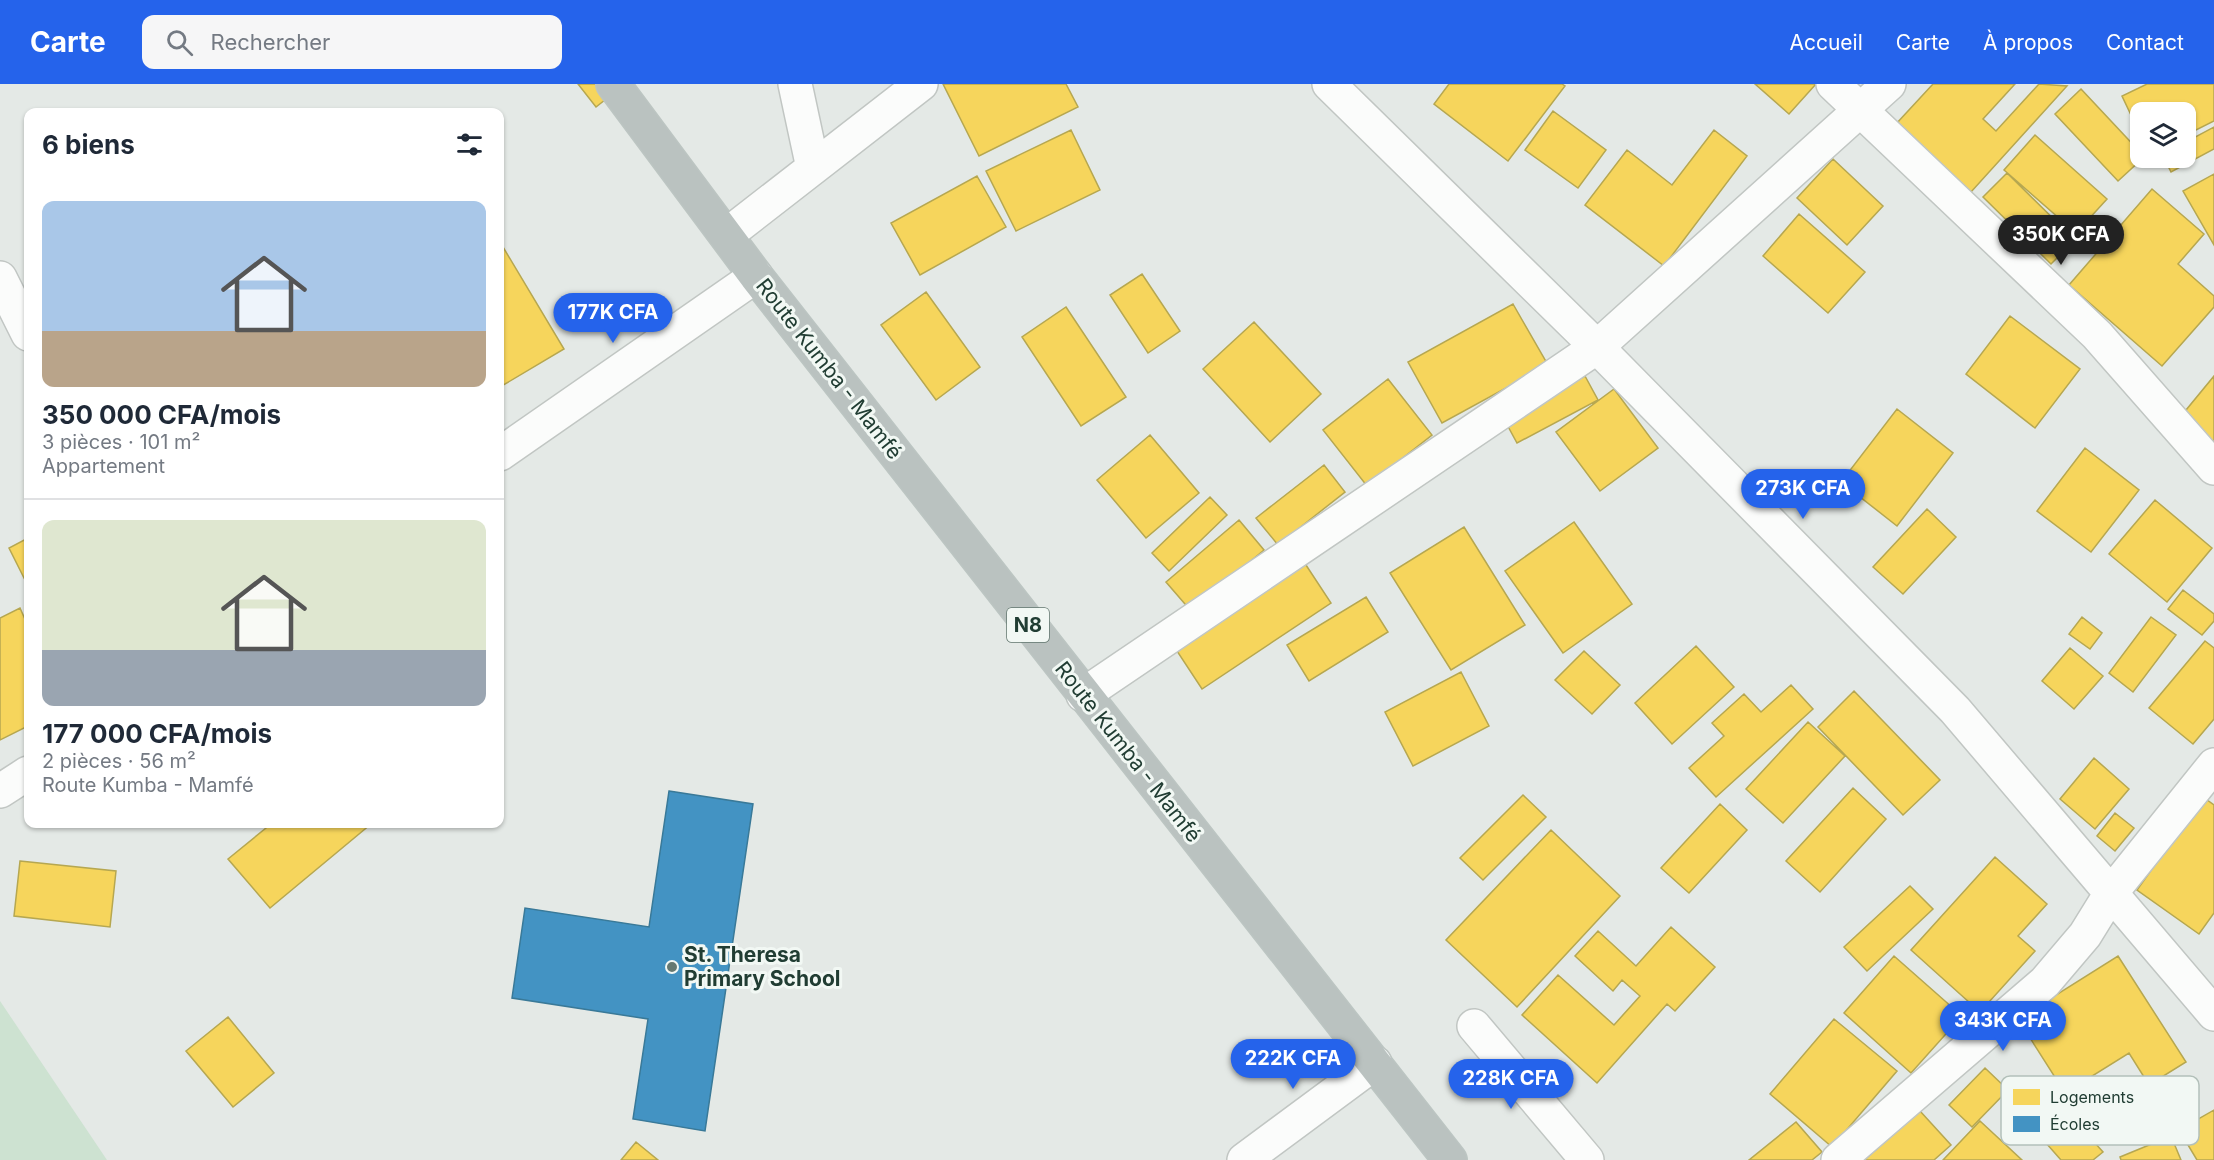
<!DOCTYPE html>
<html lang="fr">
<meta charset="utf-8">
<style>
body{margin:0;font-family:Inter,sans-serif;background:#f6f6f7;color:#1f2937;height:100vh;display:flex;flex-direction:column;font-size:22px;white-space:nowrap}
*{box-sizing:border-box;margin:0}
p{font-size:20px;color:#747a83}
.icon{flex:none;width:33px;height:33px;fill:none;stroke:currentColor;stroke-width:2;stroke-linecap:round;stroke-linejoin:round}
.map{position:relative;flex:1;overflow:hidden}
.details{position:absolute;left:24px;top:24px;width:480px;height:720px;display:flex;flex-direction:column;background:#fff;border-radius:12px;box-shadow:0 2px 4px #0004}
.details>*{flex:none}
.controls{position:absolute;left:2130px;top:18px;display:grid;gap:12px}
.controls a{display:grid;place-items:center;width:66px;height:66px;border-radius:12px;background:#fff;box-shadow:0 2px 4px #0004;font-size:30px}
.price{position:absolute;translate:-50% -51px;padding:0 14px;border-radius:21px;background:#2563eb;color:#fff;font-size:20px;line-height:39px;filter:drop-shadow(0 2px 3px #0008)}
.price::after{content:'';position:absolute;left:50%;top:36px;width:18px;height:14px;margin-left:-9px;background:inherit;clip-path:polygon(0 0,100% 0,50% 100%)}
.price.on{background:#222;color:#fff}
ul{padding:0;list-style:none}
li{display:grid;align-content:center;gap:12px;height:318px;padding:0 18px}
li+li{border-top:2px solid #e0e1e3}
li span{display:grid;place-items:center;height:186px;border-radius:12px;color:#555}
li>.icon{margin-inline-start:auto}
span .icon{width:108px;height:108px;fill:#fffc;stroke-width:1}
li b{font-size:26px}
h2{display:flex;justify-content:space-between;align-items:center;height:72px;padding:0 18px;font-size:26px}
header{display:flex;align-items:center;gap:36px;box-sizing:border-box;height:84px;padding:0 30px;background:#2563eb;color:#fff}
header strong{font-size:28px}
nav{display:flex;gap:33px;margin-inline-start:auto;font-size:21px}
.search{width:420px;height:54px;background:#f6f6f7;display:flex;align-items:center;gap:15px;box-sizing:border-box;padding:0 21px;border-radius:12px;color:#747a83;font-size:22px}
.map>svg:first-child{display:block}
</style>
<header>
<strong>Carte</strong>
<div class="search"><svg class="icon" aria-label="search" viewBox="0 0 24 24"><circle cx="10" cy="10" r="6"/><path d="M15 15l6 6"/></svg>Rechercher</div>
<nav><a>Accueil</a><a>Carte</a><a>À propos</a><a>Contact</a></nav>
</header>
<div class="map">
<svg width="2214" height="1076" viewBox="0 0 2214 1076">
<rect width="100%" height="100%" fill="#e4e9e6"/>
<path fill="#cde2d1" d="M0 917 107 1076H0Z"/>
<path fill="#f6d55c" stroke="#b6a750" stroke-width="1.5" d="M578 0H600L610 12 596 23Z
M943 0H1066L1078 23 979 72Z
M1449 0H1562L1565 2 1508 77 1434 20Z
M1755 0H1816L1789 30Z
M1933 0H2015L1983 35 1996 47 2039 0 2067 2 1971 108 1896 40Z
M2147 0H2214V37L2186 51V28H2140V50L2122 12Z
M2081 5 2140 68 2143 74 2118 97 2055 30Z
M1553 27 1606 66 1578 104 1525 66Z
M2214 43V65L2171 88 2164 74H2186V58Z
M1071 46 1100 106 1016 147 986 87Z
M1714 46 1747 72 1664 182 1585 121 1627 66 1672 101Z
M2035 51 2107 115 2076 149 2004 86Z
M1833 75 1883 122 1847 161 1797 114Z
M2007 89 2075 156 2051 180 1983 113Z
M2214 90V161L2183 107Z
M977 92 1006 143 920 191 891 139Z
M2152 105 2204 150 2178 180 2214 212V223L2162 282 2069 201Z
M1799 130 1865 188 1828 229 1763 172Z
M500 158 564 265 500 303Z
M1142 190 1180 247 1148 269 1110 211Z
M926 208 980 283 936 316 881 241Z
M1513 220 1548 281 1442 339 1408 278Z
M1066 223 1126 313 1081 342 1022 253Z
M2010 232 2080 285 2035 344 1966 290Z
M1254 238 1321 310 1270 358 1203 285Z
M1585 292 1598 316 1517 359 1504 335Z
M2214 292V367L2177 337Z
M1388 295 1432 351 1367 402 1323 346Z
M1614 305 1658 364 1600 407 1556 348Z
M1897 325 1953 369 1897 442 1841 398Z
M1150 351 1199 409 1146 454 1097 396Z
M2085 364 2139 406 2091 468 2037 427Z
M1324 381 1345 408 1278 461 1256 434Z
M1210 413 1227 431 1169 487 1152 469Z
M2155 416 2212 464 2167 518 2109 470Z
M1927 425 1956 453 1903 510 1873 483Z
M1239 436 1264 466 1191 527 1166 498Z
M1574 438 1632 520 1563 569 1505 487Z
M1464 443 1525 541 1451 586 1390 489Z
M28 454V502L9 464Z
M1304 478 1331 519 1202 605 1175 564Z
M2183 506 2214 530V537L2202 551 2168 525Z
M1366 513 1388 548 1309 597 1287 561Z
M20 524 28 542V642L0 656V534Z
M2082 533 2102 549 2090 565 2069 550Z
M2151 533 2176 551 2133 608 2109 589Z
M2205 557 2214 564V635L2193 660 2149 624Z
M1696 562 1734 603 1672 660 1635 619Z
M2070 564 2103 592 2074 625 2042 597Z
M1584 567 1620 601 1592 630 1555 596Z
M1461 588 1489 642 1413 682 1385 628Z
M1791 601 1813 625 1716 713 1689 684 1724 652 1712 639 1744 610 1761 628Z
M1854 607 1940 696 1903 731 1818 643Z
M1808 638 1845 672 1783 739 1746 705Z
M2094 674 2129 705 2095 745 2060 715Z
M1853 704 1886 735 1820 808 1786 777Z
M1523 711 1546 733 1483 796 1460 774Z
M2203 713 2214 721V829L2199 850 2137 806Z
M1720 720 1747 746 1689 809 1661 784Z
M2115 729 2134 744 2115 767 2097 752Z
M271 740H371L270 824 228 775Z
M1551 746 1620 812 1517 923 1446 856Z
M1995 773 2047 820 2018 852 2035 867 1980 928 1911 866Z
M20 777 116 787 110 843 14 832Z
M1910 802 1933 825 1867 887 1844 863Z
M1671 843 1715 883 1675 927 1667 920 1597 999 1522 931 1558 891 1614 941 1640 912 1622 896 1613 907 1575 872 1598 847 1636 882Z
M1894 872 1962 932 1911 989 1844 929Z
M2118 872 2186 978 2149 1001 2129 969 2065 1009 2018 935Z
M228 933 274 989 233 1023 186 967Z
M1834 935 1897 987 1832 1063 1770 1010Z
M1985 984 2008 1006 1972 1043 1949 1021Z
M2050 1009 2103 1068 2093 1076H2061L2023 1033Z
M2214 1026V1076H2197L2179 1046Z
M1920 1027 1951 1061 1934 1076H1864Z
M1980 1037 2022 1076H1943Z
M1796 1038 1822 1068 1812 1076H1749Z
M2171 1052 2181 1076H2121L2120 1073Z
M636 1058 658 1076H621Z"/>
<path fill="#4393c3" stroke="#397998" stroke-width="1.5" d="M669 707 753 720 705 1047 633 1035 648 935 512 914 525 824 649 843Z"/>
<g fill="none" stroke-linecap="round" stroke-linejoin="round">
<defs>
<path id="minor" d="M795 0 813 84
M1329 0 1597 263 1955 626 2214 930
M1833 0 2097 251 2214 384
M728 150 921 0
M0 194 28 250
M500 370 756 192
M1083 611 1597 263 1889 0
M0 707 28 689
M1474 942 1587 1076
M1244 1076 1375 979
M1838 1076 2045 898 2085 851 2111 809 2214 681"/>
<path id="highway" d="M613 0 756 192 1450 1076"/>
</defs>
<use href="#minor" stroke="#c1c6c3" stroke-width="36"/>
<use href="#highway" stroke="#bcc5c2" stroke-width="36"/>
<use href="#minor" stroke="#fbfcfb" stroke-width="33"/>
<use href="#highway" stroke="#bac2c0" stroke-width="33"/>
</g>
<circle fill="#657972" stroke="#f2f8f4" stroke-width="2" cx="672" cy="883" r="6"/>
<g text-anchor="middle" stroke-width="6" stroke-linejoin="round" paint-order="stroke">
<rect fill="#f2f8f4" stroke="#60756d" stroke-width="1.5" x="1007" y="524" width="42" height="34" rx="4.5"/>
<g font-size="20" font-weight="bold" fill="#213d33">
<text x="1028" y="548">N8</text>
</g>
<g font-size="21" fill="#213d33" stroke="#f2f8f4">
<text transform="translate(829 285) rotate(52)" y="7">Route Kumba - Mamfé</text>
<text transform="translate(1128 668) rotate(52)" y="7">Route Kumba - Mamfé</text>
</g>
<g font-size="21" font-weight="bold" fill="#213d33" stroke="#f2f8f4" text-anchor="start">
<text x="684" y="878">St. Theresa<tspan x="684" dy="24">Primary School</tspan></text>
</g>
</g>
<rect x="2001" y="992" width="198" height="69" rx="9" fill="#f2f8f4" stroke="#b3c0ba" stroke-width="1.5"/>
<rect x="2013" y="1005" width="27" height="16" fill="#f6d55c"/>
<rect x="2013" y="1032" width="27" height="16" fill="#4393c3"/>
<g font-size="16" fill="#213d33">
<text x="2050" y="1019">Logements</text>
<text x="2050" y="1046">Écoles</text>
</g>
</svg>
<div class="controls">
<a><svg class="icon" aria-label="layers" viewBox="0 0 24 24"><path d="M12 4l9 5-9 5-9-5zM3 14l9 5 9-5"/></svg></a>
</div>
<b class="price on" style="left:2061px;top:182px">350K CFA</b>
<b class="price" style="left:613px;top:260px">177K CFA</b>
<b class="price" style="left:1803px;top:436px">273K CFA</b>
<b class="price" style="left:2003px;top:968px">343K CFA</b>
<b class="price" style="left:1293px;top:1006px">222K CFA</b>
<b class="price" style="left:1511px;top:1026px">228K CFA</b>
<section class="details">
<h2>6 biens<svg class="icon" aria-label="filters" viewBox="0 0 24 24"><path d="M4 7h16M4 17h16"/><circle cx="9" cy="7" r="2"/><circle cx="15" cy="17" r="2"/></svg></h2>
<ul>
<li><span style="background:linear-gradient(#a9c7e8 70%,#b9a48a 0)"><svg class="icon" aria-label="home" viewBox="0 0 24 24"><path d="M3 11l9-7 9 7M6 9v11h12V9"/></svg></span><div><b>350 000 CFA/mois</b><p>3 pièces · 101 m²</p><p>Appartement</p></div></li>
<li><span style="background:linear-gradient(#dfe7d0 70%,#9aa5b1 0)"><svg class="icon" aria-label="home" viewBox="0 0 24 24"><path d="M3 11l9-7 9 7M6 9v11h12V9"/></svg></span><div><b>177 000 CFA/mois</b><p>2 pièces · 56 m²</p><p>Route Kumba - Mamfé</p></div></li>
</ul>
</section>
</div>
